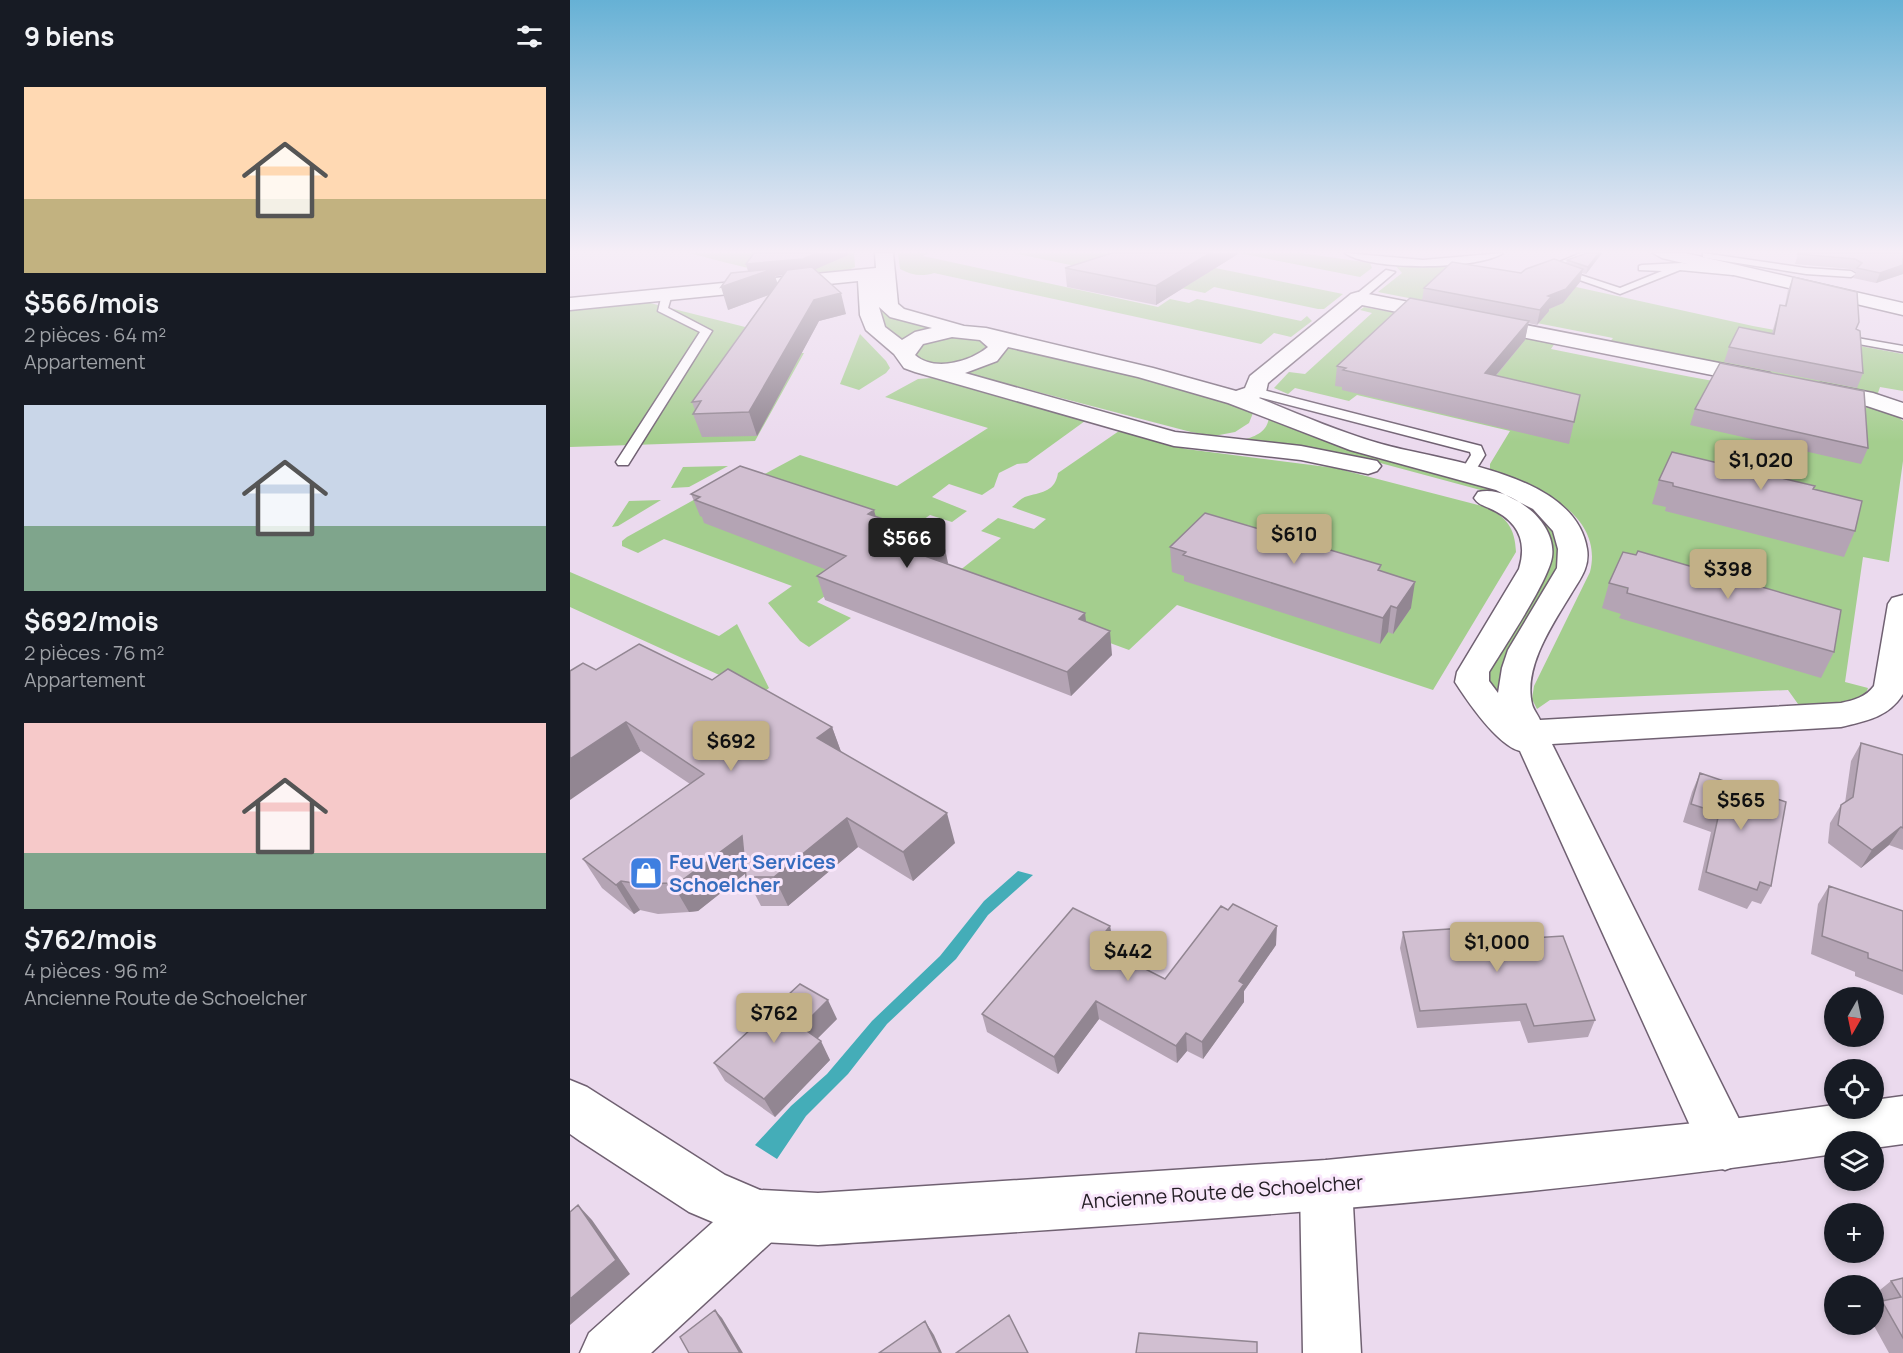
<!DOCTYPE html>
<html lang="fr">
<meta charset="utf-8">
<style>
body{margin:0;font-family:Manrope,sans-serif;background:#242831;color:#f1f3f6;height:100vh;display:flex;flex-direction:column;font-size:22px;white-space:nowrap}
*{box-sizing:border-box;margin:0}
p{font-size:20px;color:#9ea1a6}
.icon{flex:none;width:33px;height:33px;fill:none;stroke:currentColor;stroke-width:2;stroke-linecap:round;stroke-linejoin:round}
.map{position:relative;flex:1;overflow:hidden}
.details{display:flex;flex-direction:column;background:#171b24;width:570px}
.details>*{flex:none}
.needle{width:39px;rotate:189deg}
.fabs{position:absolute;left:1254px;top:987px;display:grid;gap:12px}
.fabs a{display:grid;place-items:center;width:60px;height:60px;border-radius:50%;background:#171b24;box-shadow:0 3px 9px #0003;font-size:30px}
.price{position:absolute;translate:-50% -51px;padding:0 14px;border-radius:6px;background:#c2b087;color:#111;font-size:20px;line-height:39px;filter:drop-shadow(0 2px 3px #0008)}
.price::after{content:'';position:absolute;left:50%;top:36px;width:18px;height:14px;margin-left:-9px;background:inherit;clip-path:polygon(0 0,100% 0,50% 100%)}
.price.current{background:#222;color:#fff}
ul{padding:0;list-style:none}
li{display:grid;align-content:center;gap:12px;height:318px;padding:0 24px}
li span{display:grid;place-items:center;height:186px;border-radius:0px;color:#555}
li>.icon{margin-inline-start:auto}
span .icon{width:108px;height:108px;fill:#fffc;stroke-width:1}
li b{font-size:26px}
h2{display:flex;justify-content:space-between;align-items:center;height:72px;padding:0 24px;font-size:26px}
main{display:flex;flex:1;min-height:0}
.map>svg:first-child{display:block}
</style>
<main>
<section class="details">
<h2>9 biens<svg class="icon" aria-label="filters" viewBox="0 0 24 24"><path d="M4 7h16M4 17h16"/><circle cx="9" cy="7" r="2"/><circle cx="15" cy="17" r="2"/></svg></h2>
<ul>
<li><span style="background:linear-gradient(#ffd9b3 60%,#c2b280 0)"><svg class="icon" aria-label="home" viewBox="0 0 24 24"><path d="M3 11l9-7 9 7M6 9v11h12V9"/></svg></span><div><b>$566/mois</b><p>2 pièces · 64 m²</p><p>Appartement</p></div></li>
<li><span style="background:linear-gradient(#c9d6e8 65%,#7fa58c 0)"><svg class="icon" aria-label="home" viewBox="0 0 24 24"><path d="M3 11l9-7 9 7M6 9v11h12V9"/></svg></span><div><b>$692/mois</b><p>2 pièces · 76 m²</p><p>Appartement</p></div></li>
<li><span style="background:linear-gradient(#f6c9c9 70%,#7fa58c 0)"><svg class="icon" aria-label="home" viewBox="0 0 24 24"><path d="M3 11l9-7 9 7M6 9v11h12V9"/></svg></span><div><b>$762/mois</b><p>4 pièces · 96 m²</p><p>Ancienne Route de Schoelcher</p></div></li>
</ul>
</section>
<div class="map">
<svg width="1333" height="1353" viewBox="0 0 1333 1353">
<rect width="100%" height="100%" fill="#ebdaee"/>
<path fill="#a4ce8e" d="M119 253H284L285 267C241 291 166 264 119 253Z
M328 253H359L353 256 588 307 600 299 619 303 627 299 731 321 737 316 742 321 721 337 704 333 691 344 364 273C352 277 341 275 330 269Z
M443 253H596L591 257 773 294 754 309H748L644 287 635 293Z
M669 253H732L800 263 802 268 790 277Z
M824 264 920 268 1183 326 1333 354V391L1310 387 1307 396 1038 344 1043 338 808 292 832 273Z
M72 301 215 337 205 353H234L185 441 0 447V308Z
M308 303 374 328 332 345 315 330Z
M794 307 985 343 981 349C1042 361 1103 374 1165 385 1202 392 1308 397 1333 421V461L1319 562 1293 557 1275 682 1298 688C1292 709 1252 708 1233 711L1218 690 980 700 967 709 962 699 964 686 1020 572C1034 516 971 487 926 475L920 470V464L940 431 787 395 779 401 725 388 718 394 704 388 719 372 735 374 802 313 790 310Z
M290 334 316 361 320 368 316 373 289 390 270 384Z
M395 335 420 342 419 352C398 359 365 376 346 355 348 336 381 337 395 335Z
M437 344 646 396 673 405 683 413 679 423 665 432 644 436 621 432 392 372C410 366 429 364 437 344Z
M362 378 515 421 457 463 447 464 429 473 424 487 412 495 379 484 362 497 397 511 382 522 360 515C320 542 286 574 247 602L281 618 239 647 230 641 198 603 222 586 94 539 68 553 52 546V541L57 537 165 477H189L230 455 327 486 418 428 315 397 348 379Z
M699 416 915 484 954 499 987 530 991 559 930 675 929 695 919 684 918 671 982 558 981 542 929 495 788 457 673 440C686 436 698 432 699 416Z
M549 431 616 449 765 468 912 506C935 515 945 526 946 552L863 690 607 605 559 650 375 582 431 538 411 531 428 518 464 529 476 519 442 507C447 503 452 497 458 496 473 492 485 491 488 473Z
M158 466 119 487 101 488 113 467Z
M91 500 48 526 42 527 59 501Z
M0 572 149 636 167 624 199 688 191 694 0 607Z"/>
<path fill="#44adb8" d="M448 871 463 875 418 915 386 959 317 1024 278 1074 236 1116 207 1159 185 1145 221 1106 257 1074 302 1021 370 956 414 901Z"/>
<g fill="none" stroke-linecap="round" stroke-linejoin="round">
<defs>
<path id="lane" d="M775 253 853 260 933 253C909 270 799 271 775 253Z
M1011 253H1025L989 268 1050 288 1092 271 1069 270V266L1072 265 1112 263 1163 269 1168 272 1163 275 1110 270 1050 294 975 268Z
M1133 253 1236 268 1281 271 1286 274 1281 277 1236 274 1136 258 1133 257Z
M816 270 825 272 792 300H784V296Z
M97 291 102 294 98 308 142 331 58 465H48L46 462 130 332 88 311 92 294Z
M1287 338 1333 346V352L1283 343V339Z
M685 388 911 446 915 455 902 476H892L890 473 901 455 900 452 681 395 679 392Z"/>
<path id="street" d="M305 253H323L328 304 334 309 394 326 416 328 583 368 666 391 675 388 680 376 781 294 788 292 1200 373 1203 378 1200 383 1192 385 792 305 698 383 696 392 689 398C728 414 767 431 808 443 868 461 1005 471 1017 549 1020 567 1010 579 1001 594 983 624 953 667 962 704 963 709 968 715 970 720L1271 703C1284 700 1296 697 1304 686L1318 604 1322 598 1333 595V694C1319 717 1296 721 1271 727L982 744 1173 1127 1180 1145 1173 1163 1155 1170 1137 1163 950 751C927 745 898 702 885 682L887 672 949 569C958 540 947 520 919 508 912 505 908 504 904 498L908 492C924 488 942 496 955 506 971 517 985 537 982 557 978 582 934 647 919 672V681L928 693 932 668 938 650 987 568 988 549 983 531 963 509 926 490 780 450 658 403 568 377 438 347 427 361 395 373 605 432 731 446 807 461 811 466 807 471 798 474 731 460 604 446 345 372 334 368 324 354 296 330 290 315 288 281 0 310V298L306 268ZM309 307 320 317 362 328 345 332 332 340 315 327ZM382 337 410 340 418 347C400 362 364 372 345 355L353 344Z
M1251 383 1303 393 1333 403V418L1297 406 1243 395 1240 390 1243 385Z
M756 1160 774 1168 782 1186 791 1353H733L730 1186 738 1168Z
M190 1190 209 1197 216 1216 209 1235 81 1353H10L19 1333 171 1197Z"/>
<path id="secondary" d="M0 1080 17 1087 155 1175 190 1190 248 1193 756 1160 1155 1120 1264 1105V1108H1304V1100L1333 1096V1144L1304 1148V1142H1264V1154C927 1203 588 1223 248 1245L190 1242 119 1212 10 1141 0 1134Z"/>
<path id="highway" d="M1083 253H1115L1333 303V315L1092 258Z"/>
</defs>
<use href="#lane" stroke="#706172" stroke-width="3"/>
<use href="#street" stroke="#706172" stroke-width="3"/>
<use href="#secondary" stroke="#706172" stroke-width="3"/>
<use href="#highway" stroke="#706172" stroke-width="3"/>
<use href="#lane" fill="#fff" fill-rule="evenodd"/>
<use href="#street" fill="#fff" fill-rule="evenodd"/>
<use href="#secondary" fill="#fff" fill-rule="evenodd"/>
<use href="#highway" fill="#fff" fill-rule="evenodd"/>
</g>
<path fill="#b4a4b4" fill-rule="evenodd" d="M184 253H278V255L244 269 276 314 249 321 187 436 132 437 123 414 125 410 122 402 198 295 158 310 178 271 176 264ZM213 275 207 283 205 276Z
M1017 253H1032L1016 274 1012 273 1010 282 993 303 979 309V311L967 325 958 323 955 340 926 376 1010 395 999 444 772 390V387L765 386 767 366 852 300 854 288 951 273 996 263 997 260Z
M1333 253V274L1306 283 1283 278 1286 272 1281 269 1225 264 1228 254Z
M668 254 586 305 497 287 495 268Z
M1223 277 1287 329 1293 373 1287 388 1154 362 1159 347 1202 333 1210 305H1215L1218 290Z
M1125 409 1298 448 1291 464 1120 425Z
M1089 480 1243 489 1285 531 1274 557 1095 511 1096 507 1082 504Z
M121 494 305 516 378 563 377 564 516 622 542 655 501 696 255 600 247 576 257 570 134 523 132 517 130 516Z
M600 547 811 565 810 571 841 608 823 634 818 632 810 644 614 581V576L602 572Z
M1039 583 1264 652 1251 678 1049 618 1051 614 1032 608Z
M26 670 142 680 262 727 271 752 385 843 343 881 288 847 218 906H191L176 877V873L128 911 119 912 88 914 70 910 64 914 32 888 13 859 120 784 71 751Z
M1291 743 1333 755V850L1319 845 1291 868 1258 843 1260 823 1271 805 1275 803 1281 761Z
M1130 773 1201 886 1191 904 1182 901 1177 909 1128 890 1141 832 1113 822 1122 792Z
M1259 886 1333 911V995L1285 976V972L1241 954 1248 904Z
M540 926 543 944 538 950 595 979 706 945 674 991V1002L633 1059 617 1051 607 1063 529 1019 488 1074 417 1032 412 1014Z
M833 932 946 939 1025 1020 1018 1037 958 1043 950 1021 847 1028 830 948Z
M267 1019 247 1039 260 1060 205 1117 155 1081 144 1063Z
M1333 1278V1353H1319L1303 1324H1304V1309L1310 1303 1305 1294 1321 1281Z"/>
<path fill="#928692" d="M247 253H278V255L237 273 205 276 210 291 158 310 151 287 180 277 176 264Z
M640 253H668V254L586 305V286Z
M1029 253H1032L1016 274 1018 267Z
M1333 265V274L1306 283 1310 273Z
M1013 269 1010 282 993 303 979 309V311L967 325 970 310 978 296Z
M271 293 276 314 249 321 187 436 179 412 244 300Z
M959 321 955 340 911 393 915 373Z
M304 510 310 533 298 514Z
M373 539 378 563 358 579 352 555Z
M845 582 841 608 823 634 827 608Z
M821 606 818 632 810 644 813 618Z
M515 613 518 637 509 619Z
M540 631 542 655 501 696 497 672Z
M56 722 71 751 0 800V759Z
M262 727 273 757 247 738Z
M377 813 385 843 343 881 333 852Z
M277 818 288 847 218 906 204 877Z
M1331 827 1319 845 1291 868 1302 850Z
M172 836 186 865 128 911 119 912 102 883Z
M51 881 70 910 64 914 46 885Z
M540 926 543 944 528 962 526 944Z
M707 926 706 945 674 991V1002L633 1059 632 1042 669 981Z
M258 1000 267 1019 241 1045 231 1027Z
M526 1001 529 1019 488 1074 484 1057Z
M616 1033 617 1051 607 1063 606 1046Z
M251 1041 260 1060 205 1117 194 1099Z
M8 1205 22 1220 60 1274 0 1325V1299Z
M145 1310 152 1318 173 1353H170Z
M355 1321 364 1335 372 1353H370Z"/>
<path fill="#d1bfd1" stroke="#928692" stroke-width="1.5" d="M184 253H247L233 259 176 264Z
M542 253H640L586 286 495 268Z
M1017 253H1029L1018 267 997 260Z
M1229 253H1333V265L1310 273 1287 268 1292 263 1285 259 1228 254Z
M984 259 1013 269 996 289 978 296 981 297 970 310 854 288 882 262 951 273 956 269Z
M242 267 271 293 244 300 179 412 123 414 131 401 122 402 217 270Z
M203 269 151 287 161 273Z
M1223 277 1287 292 1289 322 1286 329 1290 331 1293 373 1159 347 1169 327 1204 334 1210 305 1216 306Z
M840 298 959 321 915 373 1010 395 1004 422 773 370 776 368 767 366Z
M1150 363 1294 391 1298 448 1125 409Z
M1102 452 1245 486 1243 489 1292 501 1285 531 1103 486V483L1089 480Z
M170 466 304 510 298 514 373 539 352 555 515 613 509 619 540 631 497 672 247 576 276 556 125 500 130 497 121 494Z
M635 513 811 565 808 570 845 582 827 608 821 606 813 618 613 555 616 552 600 547Z
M1068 551 1271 610 1264 652 1057 593 1058 588 1039 583 1053 552 1066 555Z
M69 644 142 680 158 669 262 727 247 738 377 813 333 852 277 818 204 877H176L172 836 111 881 102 883 70 884 51 881 46 885 13 859 134 774 56 722 0 759V671L13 663 26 670Z
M1291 743 1333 755V828L1331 827 1302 850 1268 825 1271 805 1283 797Z
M1130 773 1216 802 1201 886 1190 882 1187 890 1136 872 1149 813 1121 804Z
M1259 886 1333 911V971L1298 958V953L1252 936Z
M663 904 707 926 669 981 674 984 632 1042 616 1033 606 1046 526 1001 484 1057 412 1014 503 908 540 926 526 944 595 979 651 906 658 910Z
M942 925 946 939 993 936 1025 1020 964 1026 956 1004 850 1011 833 932Z
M230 984 258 1000 231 1027 251 1041 194 1099 144 1063Z
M8 1205 46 1260 0 1299V1212Z
M1333 1278V1338L1312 1301 1331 1297 1321 1281Z
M145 1310 170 1353H119L110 1337Z
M439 1315 458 1353H386Z
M355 1321 370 1353H309Z
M569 1333 687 1342V1353H566Z"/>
<linearGradient id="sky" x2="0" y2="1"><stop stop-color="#66b1d5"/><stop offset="0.57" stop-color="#f6eef7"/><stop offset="1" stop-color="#f6eef7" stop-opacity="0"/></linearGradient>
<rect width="1333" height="442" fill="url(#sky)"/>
<defs>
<symbol id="shop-square" viewBox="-11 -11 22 22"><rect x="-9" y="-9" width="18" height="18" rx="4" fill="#3f7fe0" stroke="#f9e7fb"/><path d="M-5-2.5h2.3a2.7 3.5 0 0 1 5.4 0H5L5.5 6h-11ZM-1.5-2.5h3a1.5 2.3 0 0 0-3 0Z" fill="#fff"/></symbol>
</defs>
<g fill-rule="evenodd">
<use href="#shop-square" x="57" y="854" width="38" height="38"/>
</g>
<g text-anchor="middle" stroke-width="6" stroke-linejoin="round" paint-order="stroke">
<g font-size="20" font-weight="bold" fill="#366cbe" stroke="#f9e7fb" text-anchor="start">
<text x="99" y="869">Feu Vert Services<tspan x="99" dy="23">Schoelcher</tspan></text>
</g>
<g font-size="20" fill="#262027" stroke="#f9e7fb">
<text transform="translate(652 1192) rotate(-4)" y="7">Ancienne Route de Schoelcher</text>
</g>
</g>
</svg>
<div class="fabs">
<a><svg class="needle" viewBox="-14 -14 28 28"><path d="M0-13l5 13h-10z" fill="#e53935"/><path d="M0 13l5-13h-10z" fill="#9ea1a6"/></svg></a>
<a><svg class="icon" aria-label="locate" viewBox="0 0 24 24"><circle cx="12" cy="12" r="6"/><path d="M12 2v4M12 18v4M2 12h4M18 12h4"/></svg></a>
<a><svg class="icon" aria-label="layers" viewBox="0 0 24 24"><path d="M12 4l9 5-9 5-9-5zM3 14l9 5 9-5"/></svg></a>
<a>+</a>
<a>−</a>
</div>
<b class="price" style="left:1191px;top:491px">$1,020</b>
<b class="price" style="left:724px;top:565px">$610</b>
<b class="price current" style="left:337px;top:569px">$566</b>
<b class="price" style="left:1158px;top:600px">$398</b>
<b class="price" style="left:161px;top:772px">$692</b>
<b class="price" style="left:1171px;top:831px">$565</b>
<b class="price" style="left:927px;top:973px">$1,000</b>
<b class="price" style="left:558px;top:982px">$442</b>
<b class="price" style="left:204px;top:1044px">$762</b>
</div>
</main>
